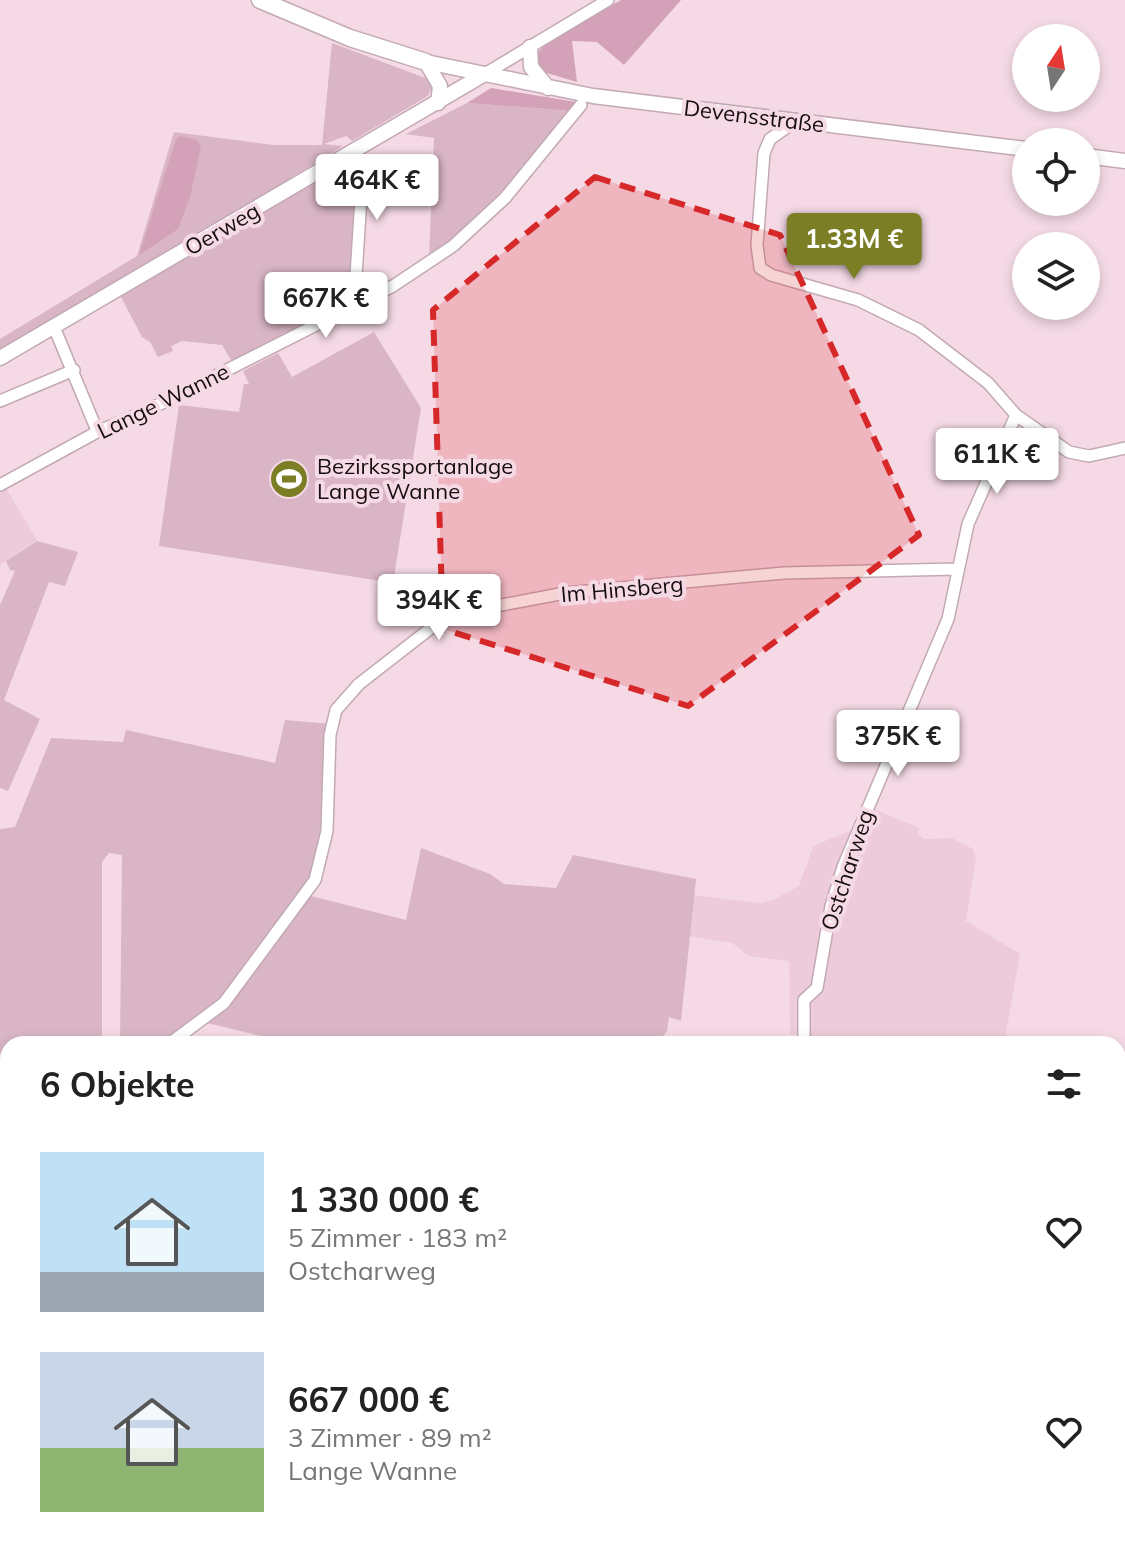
<!DOCTYPE html>
<html lang="de">
<meta charset="utf-8">
<style>
body{margin:0;font-family:Mulish,sans-serif;background:#f6f6f6;color:#222;height:100vh;display:flex;flex-direction:column;font-size:30px;white-space:nowrap}
*{box-sizing:border-box;margin:0}
p{font-size:26px;color:#767676}
.icon{flex:none;width:44px;height:44px;fill:none;stroke:currentColor;stroke-width:2;stroke-linecap:round;stroke-linejoin:round}
.map{position:relative;flex:1;overflow:hidden}
.sheet{position:absolute;left:0px;top:1036px;width:1126px;height:512px;display:flex;flex-direction:column;background:#fff;border-radius:24px 24px 0 0;box-shadow:0 4px 12px #0003}
.sheet>*{flex:none}
.needle{width:52px;rotate:12deg}
.fabs{position:absolute;left:1012px;top:24px;display:grid;gap:16px}
.fabs a{display:grid;place-items:center;width:88px;height:88px;border-radius:50%;background:#fff;box-shadow:0 4px 12px #0003;font-size:40px}
.price{position:absolute;translate:-50% -68px;padding:0 18px;border-radius:8px;background:#fff;color:#222;font-size:26px;line-height:52px;filter:drop-shadow(0 2px 4px #0008)}
.price::after{content:'';position:absolute;left:50%;top:48px;width:24px;height:18px;margin-left:-12px;background:inherit;clip-path:polygon(0 0,100% 0,50% 100%)}
.price.active{background:#7c7e26;color:#fff}
ul{padding:0;list-style:none}
li{display:flex;align-items:center;gap:24px;height:200px;padding:0 40px}
li span{display:grid;place-items:center;flex:none;width:224px;height:160px;border-radius:0px;color:#555}
li>.icon{margin-inline-start:auto}
span .icon{width:96px;height:96px;fill:#fffc;stroke-width:1}
li b{font-size:34px}
h2{display:flex;justify-content:space-between;align-items:center;height:96px;padding:0 40px;font-size:34px}
.map>svg:first-child{display:block}
</style>
<div class="map">
<svg width="1125" height="1548" viewBox="0 0 1125 1548">
<rect width="100%" height="100%" fill="#f5dae6"/>
<path fill="#edcbda" d="M6 488 37 540 0 565V491Z
M867 806 919 828 918 834 924 839 952 838 973 849 976 859 966 921 1020 954 1004 1044H869L790 1034 789 961 749 956 732 943 688 936 693 895 760 903 773 900 799 886 813 846 857 828Z"/>
<path fill="#d9b5c5" d="M332 43 428 79 432 86 428 96 352 141 346 136 324 144 343 146 0 356V339L137 256 174 132 274 145H322Z
M467 103 572 111C528 165 484 214 429 258L434 138 406 134Z
M332 173 355 179 357 185 351 287 345 304 232 362 222 345 182 341 171 346 173 351 158 357 150 342 142 337 120 295Z
M374 332 421 408 393 583 159 546 179 405 239 412 244 384H249L243 371 278 353 292 377Z
M37 541 78 552 65 586 49 582 4 700 40 719 8 791 0 788V605L15 571 10 570 6 561Z
M285 720 331 724 329 808 307 895 406 920 421 848 490 874 504 884 556 888 573 855 696 879 681 1021 669 1017 667 1031 657 1044H294L203 1022 169 1044H120L122 855 109 853 102 862V1044H8V1053H0V829L15 827 51 738 123 742 126 730 275 763Z"/>
<path fill="#d3a1b8" d="M621 0H681L624 65 597 42 572 41 577 82 540 71 533 57 546 44Z
M491 88 576 102 572 111 467 103Z
M180 136 197 140 201 146 190 197 178 229 139 255 176 139Z"/>
<g fill="none" stroke-linecap="round" stroke-linejoin="round">
<defs>
<path id="minor" d="M483 75 608 0
M796 121 770 139 764 153 757 245 760 268 771 275 858 300 919 330 988 383 1016 415 1069 452 1089 456 1125 448
M355 151 362 183 355 291 358 304
M54 327 96 428
M0 401 74 370
M0 485 97 432 150 409 393 286 453 246 505 198 581 105
M169 1044 224 1003 315 880 327 831 330 735 336 710 359 684 440 621 459 613 565 593 784 573 956 569
M804 1044V1000L817 988 831 906 843 867 948 619 968 524 1016 415
M0 1078 8 1077
M0 1224 8 1225
M0 1359 8 1360
M1118 1430H1125
M0 1497H8
M1118 1533 1125 1535
M908 1540 921 1548
M208 1548V1540
M760 1548V1540
M944 1548 949 1540
M1067 1548 1071 1540"/>
<path id="major" d="M530 47 531 67 548 88
M426 62 593 96 1026 149
M426 62 440 86 438 103
M1086 156 1125 161
M0 358 483 75
M1118 1293 1125 1292
M499 1548 512 1540"/>
<path id="highway" d="M260 0 350 38 426 62"/>
</defs>
<use href="#minor" stroke="#c2a9b4" stroke-width="14"/>
<use href="#major" stroke="#c2a9b4" stroke-width="17"/>
<use href="#highway" stroke="#c2a9b4" stroke-width="19"/>
<use href="#minor" stroke="#fff" stroke-width="11"/>
<use href="#major" stroke="#fff" stroke-width="14"/>
<use href="#highway" stroke="#fff" stroke-width="16"/>
</g>
<path fill="#d62828" fill-opacity="0.2" stroke="#d62828" stroke-width="6" stroke-dasharray="16 10" stroke-linejoin="round" d="M595 177 780 235 919 535 688 706 443 629 433 310Z"/>
<defs>
<symbol id="stadium-disc" viewBox="-11 -11 22 22"><circle r="9.5" fill="#7c7e26" stroke="#f5dae6"/><path d="M0-5a6.5 5 0 1 0 0 10a6.5 5 0 1 0 0-10ZM-3.5-1.8h7v3.6h-7Z" fill="#fff"/></symbol>
</defs>
<g fill-rule="evenodd">
<use href="#stadium-disc" x="267" y="457" width="44" height="44"/>
</g>
<g text-anchor="middle" stroke-width="8" stroke-linejoin="round" paint-order="stroke">
<g font-size="22" fill="#160d11" stroke="#f5dae6">
<text transform="translate(754 116) rotate(7)" y="8">Devensstraße</text>
<text transform="translate(222 229) rotate(-30)" y="8">Oerweg</text>
<text transform="translate(163 401) rotate(-26)" y="8">Lange Wanne</text>
<text transform="translate(622 589) rotate(-5)" y="8">Im Hinsberg</text>
<text transform="translate(847 870) rotate(-72)" y="8">Ostcharweg</text>
</g>
<g font-size="22" fill="#160d11" stroke="#f5dae6" text-anchor="start">
<text x="317" y="474">Bezirkssportanlage<tspan x="317" dy="25">Lange Wanne</tspan></text>
</g>
</g>
</svg>
<div class="fabs">
<a><svg class="needle" viewBox="-14 -14 28 28"><path d="M0-13l5 13h-10z" fill="#e53935"/><path d="M0 13l5-13h-10z" fill="#767676"/></svg></a>
<a><svg class="icon" aria-label="locate" viewBox="0 0 24 24"><circle cx="12" cy="12" r="6"/><path d="M12 2v4M12 18v4M2 12h4M18 12h4"/></svg></a>
<a><svg class="icon" aria-label="layers" viewBox="0 0 24 24"><path d="M12 4l9 5-9 5-9-5zM3 14l9 5 9-5"/></svg></a>
</div>
<b class="price" style="left:377px;top:222px">464K €</b>
<b class="price active" style="left:854px;top:281px">1.33M €</b>
<b class="price" style="left:326px;top:340px">667K €</b>
<b class="price" style="left:997px;top:496px">611K €</b>
<b class="price" style="left:439px;top:642px">394K €</b>
<b class="price" style="left:898px;top:778px">375K €</b>
<section class="sheet">
<h2>6 Objekte<svg class="icon" aria-label="filters" viewBox="0 0 24 24"><path d="M4 7h16M4 17h16"/><circle cx="9" cy="7" r="2"/><circle cx="15" cy="17" r="2"/></svg></h2>
<ul>
<li><span style="background:linear-gradient(#bfe0f5 75%,#9aa5b1 0)"><svg class="icon" aria-label="home" viewBox="0 0 24 24"><path d="M3 11l9-7 9 7M6 9v11h12V9"/></svg></span><div><b>1 330 000 €</b><p>5 Zimmer · 183 m²</p><p>Ostcharweg</p></div><svg class="icon" aria-label="heart" viewBox="0 0 24 24"><path d="M12 20l-8-8c-3-5 5-10 8-4 3-6 11-1 8 4z"/></svg></li>
<li><span style="background:linear-gradient(#c9d6e8 60%,#8fb573 0)"><svg class="icon" aria-label="home" viewBox="0 0 24 24"><path d="M3 11l9-7 9 7M6 9v11h12V9"/></svg></span><div><b>667 000 €</b><p>3 Zimmer · 89 m²</p><p>Lange Wanne</p></div><svg class="icon" aria-label="heart" viewBox="0 0 24 24"><path d="M12 20l-8-8c-3-5 5-10 8-4 3-6 11-1 8 4z"/></svg></li>
</ul>
</section>
</div>
